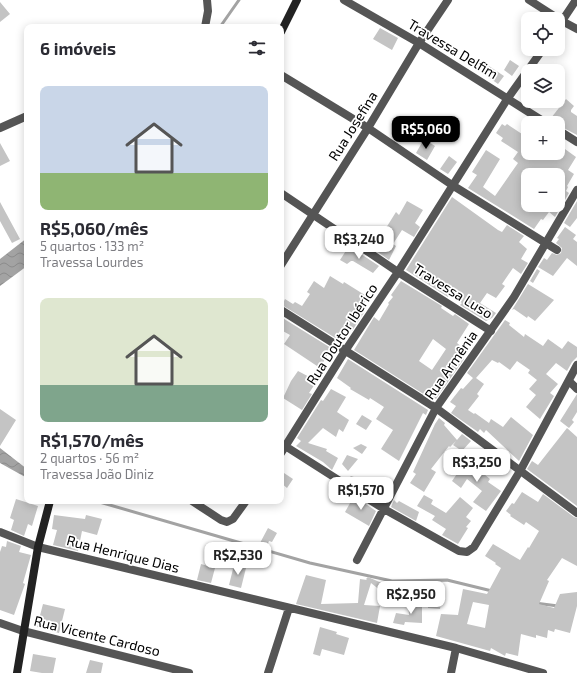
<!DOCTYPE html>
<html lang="pt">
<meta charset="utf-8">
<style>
body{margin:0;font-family:"Exo 2",sans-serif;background:#f2f2f3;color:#2b2b33;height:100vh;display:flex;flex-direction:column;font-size:15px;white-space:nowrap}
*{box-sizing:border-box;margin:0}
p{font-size:13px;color:#7c7c81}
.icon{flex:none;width:22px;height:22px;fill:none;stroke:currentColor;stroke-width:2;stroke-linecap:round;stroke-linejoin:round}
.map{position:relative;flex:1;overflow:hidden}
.drawer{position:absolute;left:24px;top:24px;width:260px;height:480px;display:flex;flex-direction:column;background:#fff;border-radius:8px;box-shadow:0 2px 10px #0003}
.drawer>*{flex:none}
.buttons{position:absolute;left:521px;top:12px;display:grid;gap:8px}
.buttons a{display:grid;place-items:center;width:44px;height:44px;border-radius:8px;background:#fff;box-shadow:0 2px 10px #0003;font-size:20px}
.price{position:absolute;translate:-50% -34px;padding:0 9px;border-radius:8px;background:#fff;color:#222;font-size:13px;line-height:26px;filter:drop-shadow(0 1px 2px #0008)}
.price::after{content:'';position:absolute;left:50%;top:24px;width:12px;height:9px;margin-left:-6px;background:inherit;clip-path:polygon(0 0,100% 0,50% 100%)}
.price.active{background:#000;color:#fff}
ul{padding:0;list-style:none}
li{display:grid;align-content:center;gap:8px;height:212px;padding:0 16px}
li span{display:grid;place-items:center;height:124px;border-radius:8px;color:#555}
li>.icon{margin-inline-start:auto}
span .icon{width:72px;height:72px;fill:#fffc;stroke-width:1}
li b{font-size:17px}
h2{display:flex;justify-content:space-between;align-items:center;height:48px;padding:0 16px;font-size:17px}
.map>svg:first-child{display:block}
</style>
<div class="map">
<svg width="577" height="673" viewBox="0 0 577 673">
<defs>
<pattern id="water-waves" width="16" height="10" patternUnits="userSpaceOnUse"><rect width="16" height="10" fill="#a3a3a3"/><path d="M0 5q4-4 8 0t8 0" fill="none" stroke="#8b8b8b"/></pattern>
</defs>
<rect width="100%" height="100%" fill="#fff"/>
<path fill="url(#water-waves)" d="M27 238V266L0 286V259Z
M0 448 27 469V478L0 463Z"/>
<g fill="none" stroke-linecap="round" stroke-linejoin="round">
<path stroke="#a3a3a3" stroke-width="3" d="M220 27 239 0
M96 501 310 563 392 581 447 580 492 591
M535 603 558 606"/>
</g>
<path fill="#c4c4c4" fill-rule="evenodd" d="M0 2 10 14 0 22Z
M380 28 398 38 392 50 373 39Z
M510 60 519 66 512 76 504 70Z
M489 66 504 76 498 84 484 74Z
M566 99 574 106 571 110V112L577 116V135L558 125V123H555L554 122 555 121 551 118Z
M502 124 505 126 507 124 528 138V153H558V144L576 157 568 170 574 174 567 186 568 187 566 191 569 193 555 217 549 212 543 220 541 219 534 229 468 188 477 175 472 172 486 150 500 159 483 187 495 196 518 163 513 159 518 152 501 141 503 138 496 133ZM528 175H558V205H528Z
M424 139 435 146 427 160 416 153Z
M0 143 10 161 0 166Z
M449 156 457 162 448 174 440 169Z
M452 197 498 230 502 232 507 225 524 236 519 242 527 249 521 259 528 263 521 274 513 268 502 284 505 286 496 298 487 293 480 303 496 313 492 318 486 321 460 305 462 303 449 295 448 297 406 270Z
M407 201 423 210 415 223 420 227 414 237 402 230 393 244 396 246 389 260 368 245 371 241 376 244 396 212 399 215Z
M577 201V218L570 227 564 223Z
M0 202 20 239 12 243 0 221Z
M565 227 576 235 573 239 577 242V266L567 258 553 276 538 267 544 258 547 260 552 253 557 255 561 253 562 248 556 243 559 239 557 238Z
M349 246 379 266 373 273 353 261H351L347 264 340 260Z
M537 269 540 271 533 283 530 281Z
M330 276 343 284 344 282 368 297 361 309 365 311 352 331 345 327 337 339 282 305 285 299 293 304 295 302 302 306 310 294 307 292 314 281 324 288Z
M401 281 442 306 441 308 453 316 455 314 469 324 457 343 462 347 457 354 464 359 436 399 434 398 433 400 354 350 374 317 379 321 389 304 388 303 393 297 391 295ZM433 339 446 349 432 370 419 361Z
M528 284 554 300 535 321 528 316 527 318 514 309 512 310Z
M281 317 331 348 320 368 284 344 290 335 281 330Z
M505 320 510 323 509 325 524 337 525 334 543 346 548 339 562 349 568 341 577 347V357L572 362 567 371 556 363 546 374 558 384 550 393 554 396 540 419 526 407 536 395 529 389 537 380 528 373 530 370 517 361 510 370 499 362 498 363 492 360 476 378 484 384 477 394 479 396 468 410 474 414 475 413 489 423 491 419 503 427 511 417 533 435 519 461 486 430 484 433 480 429 478 432 451 413 456 406 450 402 461 388 463 389 473 378 467 373Z
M348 359 428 410 426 415 423 413 399 461 381 449 393 430 376 419 384 407 370 398 369 400 350 389 351 388 337 378Z
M298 371 317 381 309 393 312 394 302 410 283 398 291 381Z
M331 389 346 397 337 412 349 420 343 432 339 429 336 437 323 428 308 443 327 449 326 451 338 458 332 470 323 462 296 446 301 441 297 438 321 400 323 401Z
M577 394V412L572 420 574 422 569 428 560 421Z
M0 409 16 420 0 446Z
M362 415 372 421 366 430 356 424Z
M439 418 445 423 444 425 457 440 462 434 471 441 462 451 453 445 456 441 450 447 449 446 431 469 436 472 424 492 410 483 416 474 413 472 435 424Z
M567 428 577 437V506L527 469 532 461 538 465Z
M361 444 367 447 362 454 353 448Z
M347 455 358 459 348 471 342 464Z
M463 457 490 479 488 482 501 491 486 511 473 502 482 491 467 479 461 488 452 481 459 471 455 468Z
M281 471 293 479 287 488 281 483Z
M351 476 374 484 385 493 382 501 348 479Z
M522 492 538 502 543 494 574 517 577 518V566L562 558 547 580 549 581 539 604 554 608 560 594 577 592V606L570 633 555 629 554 632 548 630 547 638 536 635V638L521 634 518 656 506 653 505 656 491 648 490 651 436 636 441 614 458 615 463 589 487 594 501 568 495 564 496 563 485 556 493 544 520 560 528 547 529 548 539 531 526 522 524 525 510 516 511 515 506 511 512 503 514 504ZM473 602 489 605 485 628 467 624Z
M424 495 433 500 431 504 446 513 460 497 473 508 466 517 471 521 466 527 468 528 458 544 442 535 446 529 432 520 435 516 417 506Z
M354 496 376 511 369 526 345 512Z
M16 499 38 506 32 526 28 524 24 536 11 530 14 520 10 518Z
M394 500 397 503 399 501 419 512 416 521 391 507Z
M54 515 85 519 86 515 102 519 97 535 82 531 78 551 53 545 57 530 52 529Z
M268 528 277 533 272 542 269 541 267 546 260 543Z
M7 541 21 546 19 552 31 555 23 583 25 584 14 615 0 610V552L2 546 6 547Z
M201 564 215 568 211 583 197 580Z
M234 565 246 568 241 588 229 585Z
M306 575 326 580 321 604 358 603 360 579 367 580 366 579 368 577 400 591 394 599H391L371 583 364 605 380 606 377 623 296 604Z
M428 590H443L440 609 428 608Z
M422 602V623L405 622 404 625 393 623 396 613 409 615 408 603Z
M43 604 65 609 59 633 37 627Z
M320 627 337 632 336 634 349 638 344 655 322 649 320 656 313 654Z
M33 654 56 658 53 673H42L30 671Z
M90 660 103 663 101 673H86Z"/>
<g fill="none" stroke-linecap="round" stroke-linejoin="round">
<path stroke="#555" stroke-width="8" d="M344 0 419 43 546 123
M529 0 562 21 577 29
M205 27 208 11 207 0
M558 27 576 0
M281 75 368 128 452 185 557 250
M0 128 27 116
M558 130 577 142
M281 193 398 272 491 331
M281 265 368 128 419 43 448 0
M281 310 436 408 577 513
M569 381 577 389
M282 444 384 509 459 551 467 552 474 547 520 471 577 365
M281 453 345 351 398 272 508 98 543 49
M192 501 221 520 227 522 233 519 246 501
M0 532 38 547 456 648 543 673
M357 560 436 408 514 297 577 190
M0 623 23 631 189 673
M268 673 289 608
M451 673 456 648"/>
<path stroke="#222" stroke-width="8" d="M281 32 297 0
M17 673 38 547 50 501"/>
</g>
<g text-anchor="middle" stroke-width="3.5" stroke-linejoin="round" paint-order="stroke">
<g font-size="14" fill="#000" stroke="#fff">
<text transform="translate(453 49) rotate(31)" y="5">Travessa Delfim</text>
<text transform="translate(353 126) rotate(-58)" y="5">Rua Josefina</text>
<text transform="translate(453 291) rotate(32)" y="5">Travessa Luso</text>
<text transform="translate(342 334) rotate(-57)" y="5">Rua Doutor Ibérico</text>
<text transform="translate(451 365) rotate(-55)" y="5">Rua Armênia</text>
<text transform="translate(123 554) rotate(14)" y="5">Rua Henrique Dias</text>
<text transform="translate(97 636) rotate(14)" y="5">Rua Vicente Cardoso</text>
</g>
</g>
</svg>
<div class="buttons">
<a><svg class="icon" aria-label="locate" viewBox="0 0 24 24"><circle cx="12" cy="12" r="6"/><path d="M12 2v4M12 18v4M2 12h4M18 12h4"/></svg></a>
<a><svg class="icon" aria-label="layers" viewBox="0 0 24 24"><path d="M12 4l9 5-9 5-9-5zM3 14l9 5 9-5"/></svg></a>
<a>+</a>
<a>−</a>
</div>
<b class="price active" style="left:426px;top:150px">R$5,060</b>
<b class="price" style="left:359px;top:260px">R$3,240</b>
<b class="price" style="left:477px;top:483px">R$3,250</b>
<b class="price" style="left:361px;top:511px">R$1,570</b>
<b class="price" style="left:238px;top:576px">R$2,530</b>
<b class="price" style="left:411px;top:615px">R$2,950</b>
<section class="drawer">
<h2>6 imóveis<svg class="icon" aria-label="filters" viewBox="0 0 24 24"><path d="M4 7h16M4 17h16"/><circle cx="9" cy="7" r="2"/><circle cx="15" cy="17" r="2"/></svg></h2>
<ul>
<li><span style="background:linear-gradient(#c9d6e8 70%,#8fb573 0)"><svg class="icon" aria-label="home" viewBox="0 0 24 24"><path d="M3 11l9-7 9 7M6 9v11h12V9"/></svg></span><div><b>R$5,060/mês</b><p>5 quartos · 133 m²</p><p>Travessa Lourdes</p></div></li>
<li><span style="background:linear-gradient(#dfe7d0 70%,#7fa58c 0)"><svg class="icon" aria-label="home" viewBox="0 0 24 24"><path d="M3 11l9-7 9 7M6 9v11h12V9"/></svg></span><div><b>R$1,570/mês</b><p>2 quartos · 56 m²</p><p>Travessa João Diniz</p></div></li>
</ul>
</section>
</div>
